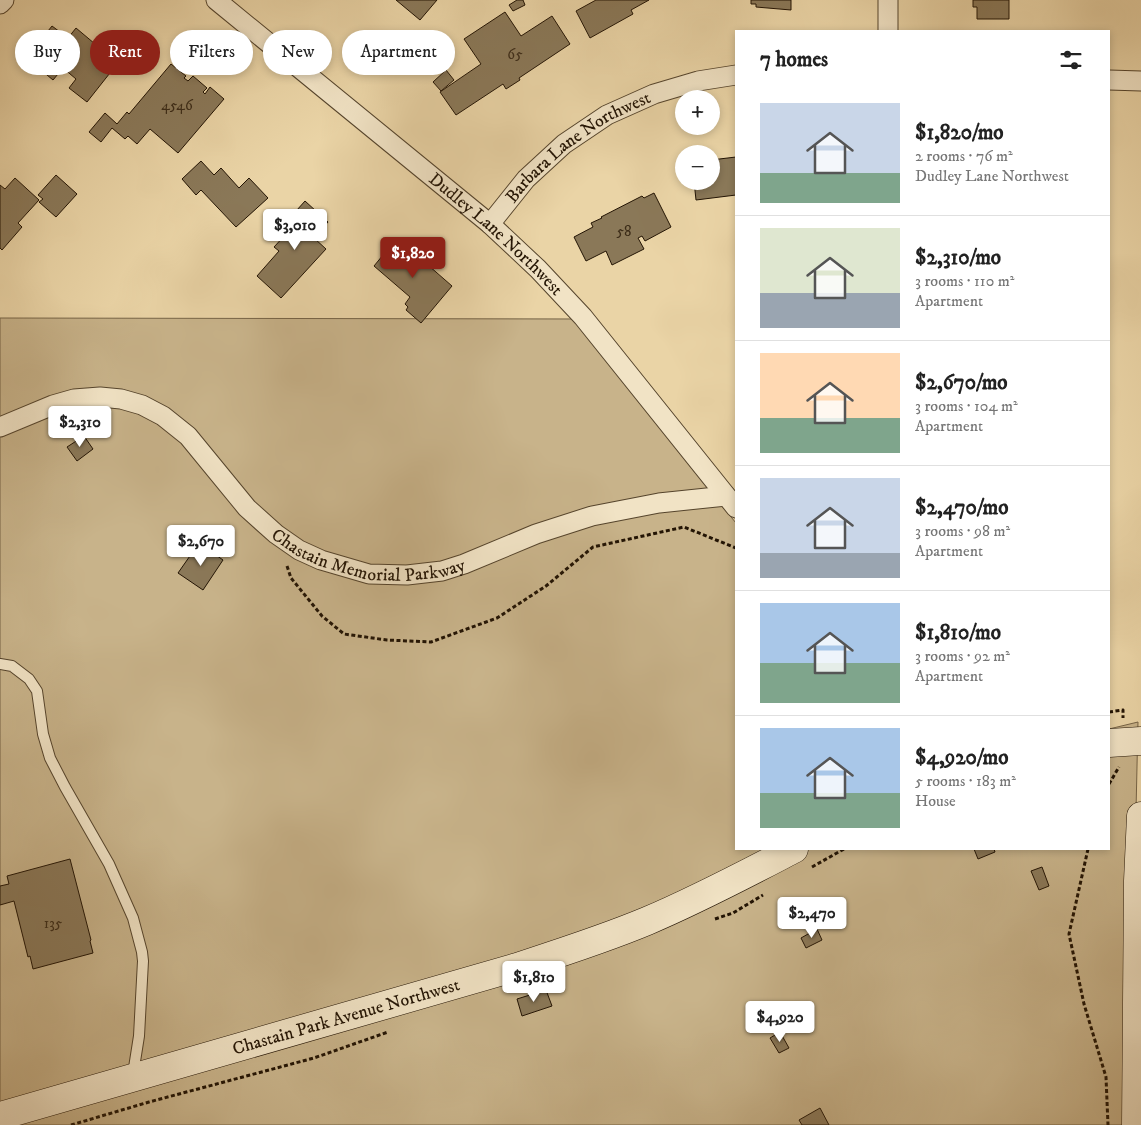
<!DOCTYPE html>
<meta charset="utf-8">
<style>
body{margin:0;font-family:"IM FELL DW Pica",serif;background:#f6f6f6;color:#222;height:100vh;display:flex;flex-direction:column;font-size:19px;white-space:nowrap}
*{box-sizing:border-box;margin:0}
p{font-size:16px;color:#767676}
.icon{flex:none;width:28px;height:28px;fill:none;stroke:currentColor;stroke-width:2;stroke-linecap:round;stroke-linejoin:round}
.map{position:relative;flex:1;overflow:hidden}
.drawer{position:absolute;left:735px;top:30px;width:375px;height:820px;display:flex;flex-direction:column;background:#fff;border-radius:0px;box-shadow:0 2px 8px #0003}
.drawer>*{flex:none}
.banner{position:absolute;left:15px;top:30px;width:475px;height:45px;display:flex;gap:10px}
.controls{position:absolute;left:675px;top:90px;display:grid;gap:10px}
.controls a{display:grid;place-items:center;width:45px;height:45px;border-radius:50%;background:#fff;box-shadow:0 2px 8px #0003;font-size:25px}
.price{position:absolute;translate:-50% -42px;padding:0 11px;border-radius:5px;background:#fff;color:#222;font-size:16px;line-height:32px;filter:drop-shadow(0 1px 2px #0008)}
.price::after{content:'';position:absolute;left:50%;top:30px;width:15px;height:11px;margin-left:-8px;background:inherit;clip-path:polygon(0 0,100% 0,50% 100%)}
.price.active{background:#8f2418;color:#fff}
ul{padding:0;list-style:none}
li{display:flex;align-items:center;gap:15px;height:125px;padding:0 25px}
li+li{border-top:1px solid #e0e0e0}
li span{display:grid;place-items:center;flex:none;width:140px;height:100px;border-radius:0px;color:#555}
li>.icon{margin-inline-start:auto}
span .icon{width:60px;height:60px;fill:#fffc;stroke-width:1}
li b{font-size:21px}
h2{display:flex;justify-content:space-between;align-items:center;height:60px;padding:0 25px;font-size:21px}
.tag{padding:0 18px;border-radius:22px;background:#fff;box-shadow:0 2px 8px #0003;font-size:18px;line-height:45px}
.tag.active{background:#8f2418;color:#fff}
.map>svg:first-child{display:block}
</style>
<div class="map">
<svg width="1141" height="1125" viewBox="0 0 1141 1125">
<rect width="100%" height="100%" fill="#ead4a6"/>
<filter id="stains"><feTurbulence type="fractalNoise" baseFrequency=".004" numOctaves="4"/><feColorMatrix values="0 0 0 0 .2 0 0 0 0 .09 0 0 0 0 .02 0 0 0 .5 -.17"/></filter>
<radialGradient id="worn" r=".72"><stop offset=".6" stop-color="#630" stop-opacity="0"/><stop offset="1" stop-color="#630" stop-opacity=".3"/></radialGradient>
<path fill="#c8b38a" stroke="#766447" d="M0 318 586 319 718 501 736 523V849H1109V729L1138 722 1129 1125H0Z"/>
<path fill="#8a7858" stroke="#231404" d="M396 0H437L420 20Z
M517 0H523L525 5 513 11 509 5Z
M596 0H649L631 10 633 14 590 38 576 11Z
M751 0H791V10L756 7V4H751Z
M973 0H1009V19H977V7H973Z
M505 12 521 36 552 16 570 44 519 78 520 80 506 89 503 84 456 115 440 92 481 64 464 39Z
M52 26 68 38 76 28 101 49 104 46 121 59 87 102 69 88 76 79 63 68 53 80 41 70 51 58 36 46Z
M171 64 186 76 184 78 188 81 193 76 207 88 203 92 205 94 210 87 224 99 178 153 150 129 137 144 128 136 125 139 112 128 101 142 89 132 105 113 117 124 127 112 129 114Z
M446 70 454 80 441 91 433 82Z
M736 157V195L696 200 694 181H711V160Z
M201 161 214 175 221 168 239 188 249 178 268 198 236 227 201 190 196 195 182 179Z
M56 175 77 194 56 217 39 202 43 199 38 195Z
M15 178 39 200 18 223 22 227 2 250 0 248V185L5 189Z
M654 193 671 227 645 241 642 236 638 238 644 249 612 265 606 251 586 261 574 237 593 227 591 223 602 218 601 217 642 196 644 198Z
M305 201 328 222 314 238 326 249 281 298 257 276 279 251 274 247 287 233 291 236 298 229 288 220Z
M397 238 452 286 421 323 406 310 408 307 405 304 410 297 374 266Z
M84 436 93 449 77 461 67 447Z
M199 543 223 560 203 590 178 573Z
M974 849H994L995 852 978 859Z
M70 859 91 940 90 941 93 953 33 969 30 956 28 957 14 901 0 905V886L9 884 7 876Z
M1042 867 1049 886 1039 890 1031 871Z
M817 929 822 940 806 948 801 938Z
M546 990 552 1006 522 1016 517 999Z
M780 1032 789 1048 779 1053 770 1038Z
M820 1108 829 1125H802L799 1120Z"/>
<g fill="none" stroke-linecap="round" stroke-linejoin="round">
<defs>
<path id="lane" d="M0 664 12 666 29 679 37 691 43 734 50 758 65 787 109 864 133 918 142 952 143 961 139 1036 133 1074"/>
<g id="street">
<path id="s1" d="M216 0 490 224 538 269 583 317 736 508"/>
<path d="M0 4 4 0"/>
<path d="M888 31V0"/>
<path d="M1109 80 1141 81"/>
<path id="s2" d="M490 224 526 179 564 144 607 115 654 94 698 81 736 75"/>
<path id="s3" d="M0 427 53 405 74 399 100 397 121 399 142 405 163 416 188 436 247 508 276 534 299 550 321 560 369 574 407 575 442 571 464 564 536 534 592 516 659 503 726 496"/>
</g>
<g id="secondary">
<path d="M1109 743 1141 741"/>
<path id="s4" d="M0 1116 517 967C560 953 604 939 647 921 697 900 746 874 794 849"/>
<path d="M1136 1125 1138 881 1141 816"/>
</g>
</defs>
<use href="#lane" stroke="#55442c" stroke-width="12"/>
<use href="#street" stroke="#55442c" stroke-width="21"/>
<use href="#secondary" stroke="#231404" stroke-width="29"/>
<path stroke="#231404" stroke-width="3" stroke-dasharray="4 2.5" stroke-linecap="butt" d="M287 566 291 578 322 616 344 634 387 640 431 642 497 618 546 586 593 547 684 527 736 548
M1109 712 1123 710V718
M1109 784 1119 767
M1088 849 1069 934 1084 1004 1106 1077 1108 1125
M812 867 844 849
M715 919 733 913 763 895
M71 1125 149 1102 314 1058 388 1032"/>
<use href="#lane" stroke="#f1e3c5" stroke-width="10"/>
<use href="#street" stroke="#f1e3c5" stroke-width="19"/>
<use href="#secondary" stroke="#f1e3c5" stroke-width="28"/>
</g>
<g text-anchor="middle" stroke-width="4.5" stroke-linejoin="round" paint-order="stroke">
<g font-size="15" fill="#3d2d19">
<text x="515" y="59">65</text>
<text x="177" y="110">4546</text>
<text x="624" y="236">58</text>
<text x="53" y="928">135</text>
</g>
<g font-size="18" fill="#231404" stroke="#f1e3c5">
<text dy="6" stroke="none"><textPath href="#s2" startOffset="119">Barbara Lane Northwest</textPath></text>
<text dy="6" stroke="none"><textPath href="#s1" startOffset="365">Dudley Lane Northwest</textPath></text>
<text dy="6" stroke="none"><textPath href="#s3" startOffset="434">Chastain Memorial Parkway</textPath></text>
<text dy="6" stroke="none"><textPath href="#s4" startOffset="360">Chastain Park Avenue Northwest</textPath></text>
</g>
</g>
<rect width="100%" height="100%" filter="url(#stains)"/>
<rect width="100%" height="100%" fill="url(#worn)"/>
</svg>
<div class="controls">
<a>+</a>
<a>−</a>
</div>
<b class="price" style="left:295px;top:251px">$3,010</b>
<b class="price active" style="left:413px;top:279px">$1,820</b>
<b class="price" style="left:80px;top:448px">$2,310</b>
<b class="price" style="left:201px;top:567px">$2,670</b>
<b class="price" style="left:812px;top:939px">$2,470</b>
<b class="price" style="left:534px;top:1003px">$1,810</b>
<b class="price" style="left:780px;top:1043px">$4,920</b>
<div class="banner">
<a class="tag">Buy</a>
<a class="tag active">Rent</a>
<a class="tag">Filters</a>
<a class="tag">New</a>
<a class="tag">Apartment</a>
</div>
<section class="drawer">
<h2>7 homes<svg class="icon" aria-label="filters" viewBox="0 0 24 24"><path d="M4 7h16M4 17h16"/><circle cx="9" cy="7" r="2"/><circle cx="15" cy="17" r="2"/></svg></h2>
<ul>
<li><span style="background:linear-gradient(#c9d6e8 70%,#7fa58c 0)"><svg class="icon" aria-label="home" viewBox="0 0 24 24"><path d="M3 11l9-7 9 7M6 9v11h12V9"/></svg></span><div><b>$1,820/mo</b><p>2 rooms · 76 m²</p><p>Dudley Lane Northwest</p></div></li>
<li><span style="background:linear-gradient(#dfe7d0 65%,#9aa5b1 0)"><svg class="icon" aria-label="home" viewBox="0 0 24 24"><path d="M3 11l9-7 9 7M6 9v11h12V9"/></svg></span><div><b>$2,310/mo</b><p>3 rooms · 110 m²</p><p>Apartment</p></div></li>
<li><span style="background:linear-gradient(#ffd9b3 65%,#7fa58c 0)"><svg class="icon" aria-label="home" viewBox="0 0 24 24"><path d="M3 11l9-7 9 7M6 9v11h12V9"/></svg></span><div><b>$2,670/mo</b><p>3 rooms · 104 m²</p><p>Apartment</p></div></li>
<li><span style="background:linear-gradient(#c9d6e8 75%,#9aa5b1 0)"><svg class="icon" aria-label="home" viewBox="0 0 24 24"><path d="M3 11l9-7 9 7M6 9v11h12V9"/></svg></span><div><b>$2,470/mo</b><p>3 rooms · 98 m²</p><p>Apartment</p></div></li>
<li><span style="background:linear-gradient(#a9c7e8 60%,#7fa58c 0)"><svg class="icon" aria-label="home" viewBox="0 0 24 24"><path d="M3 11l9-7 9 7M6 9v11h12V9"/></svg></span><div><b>$1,810/mo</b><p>3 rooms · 92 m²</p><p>Apartment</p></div></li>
<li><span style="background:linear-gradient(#a9c7e8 65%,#7fa58c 0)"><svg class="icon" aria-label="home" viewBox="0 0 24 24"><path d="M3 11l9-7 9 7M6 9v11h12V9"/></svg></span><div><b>$4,920/mo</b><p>5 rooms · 183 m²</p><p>House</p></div></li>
</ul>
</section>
</div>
